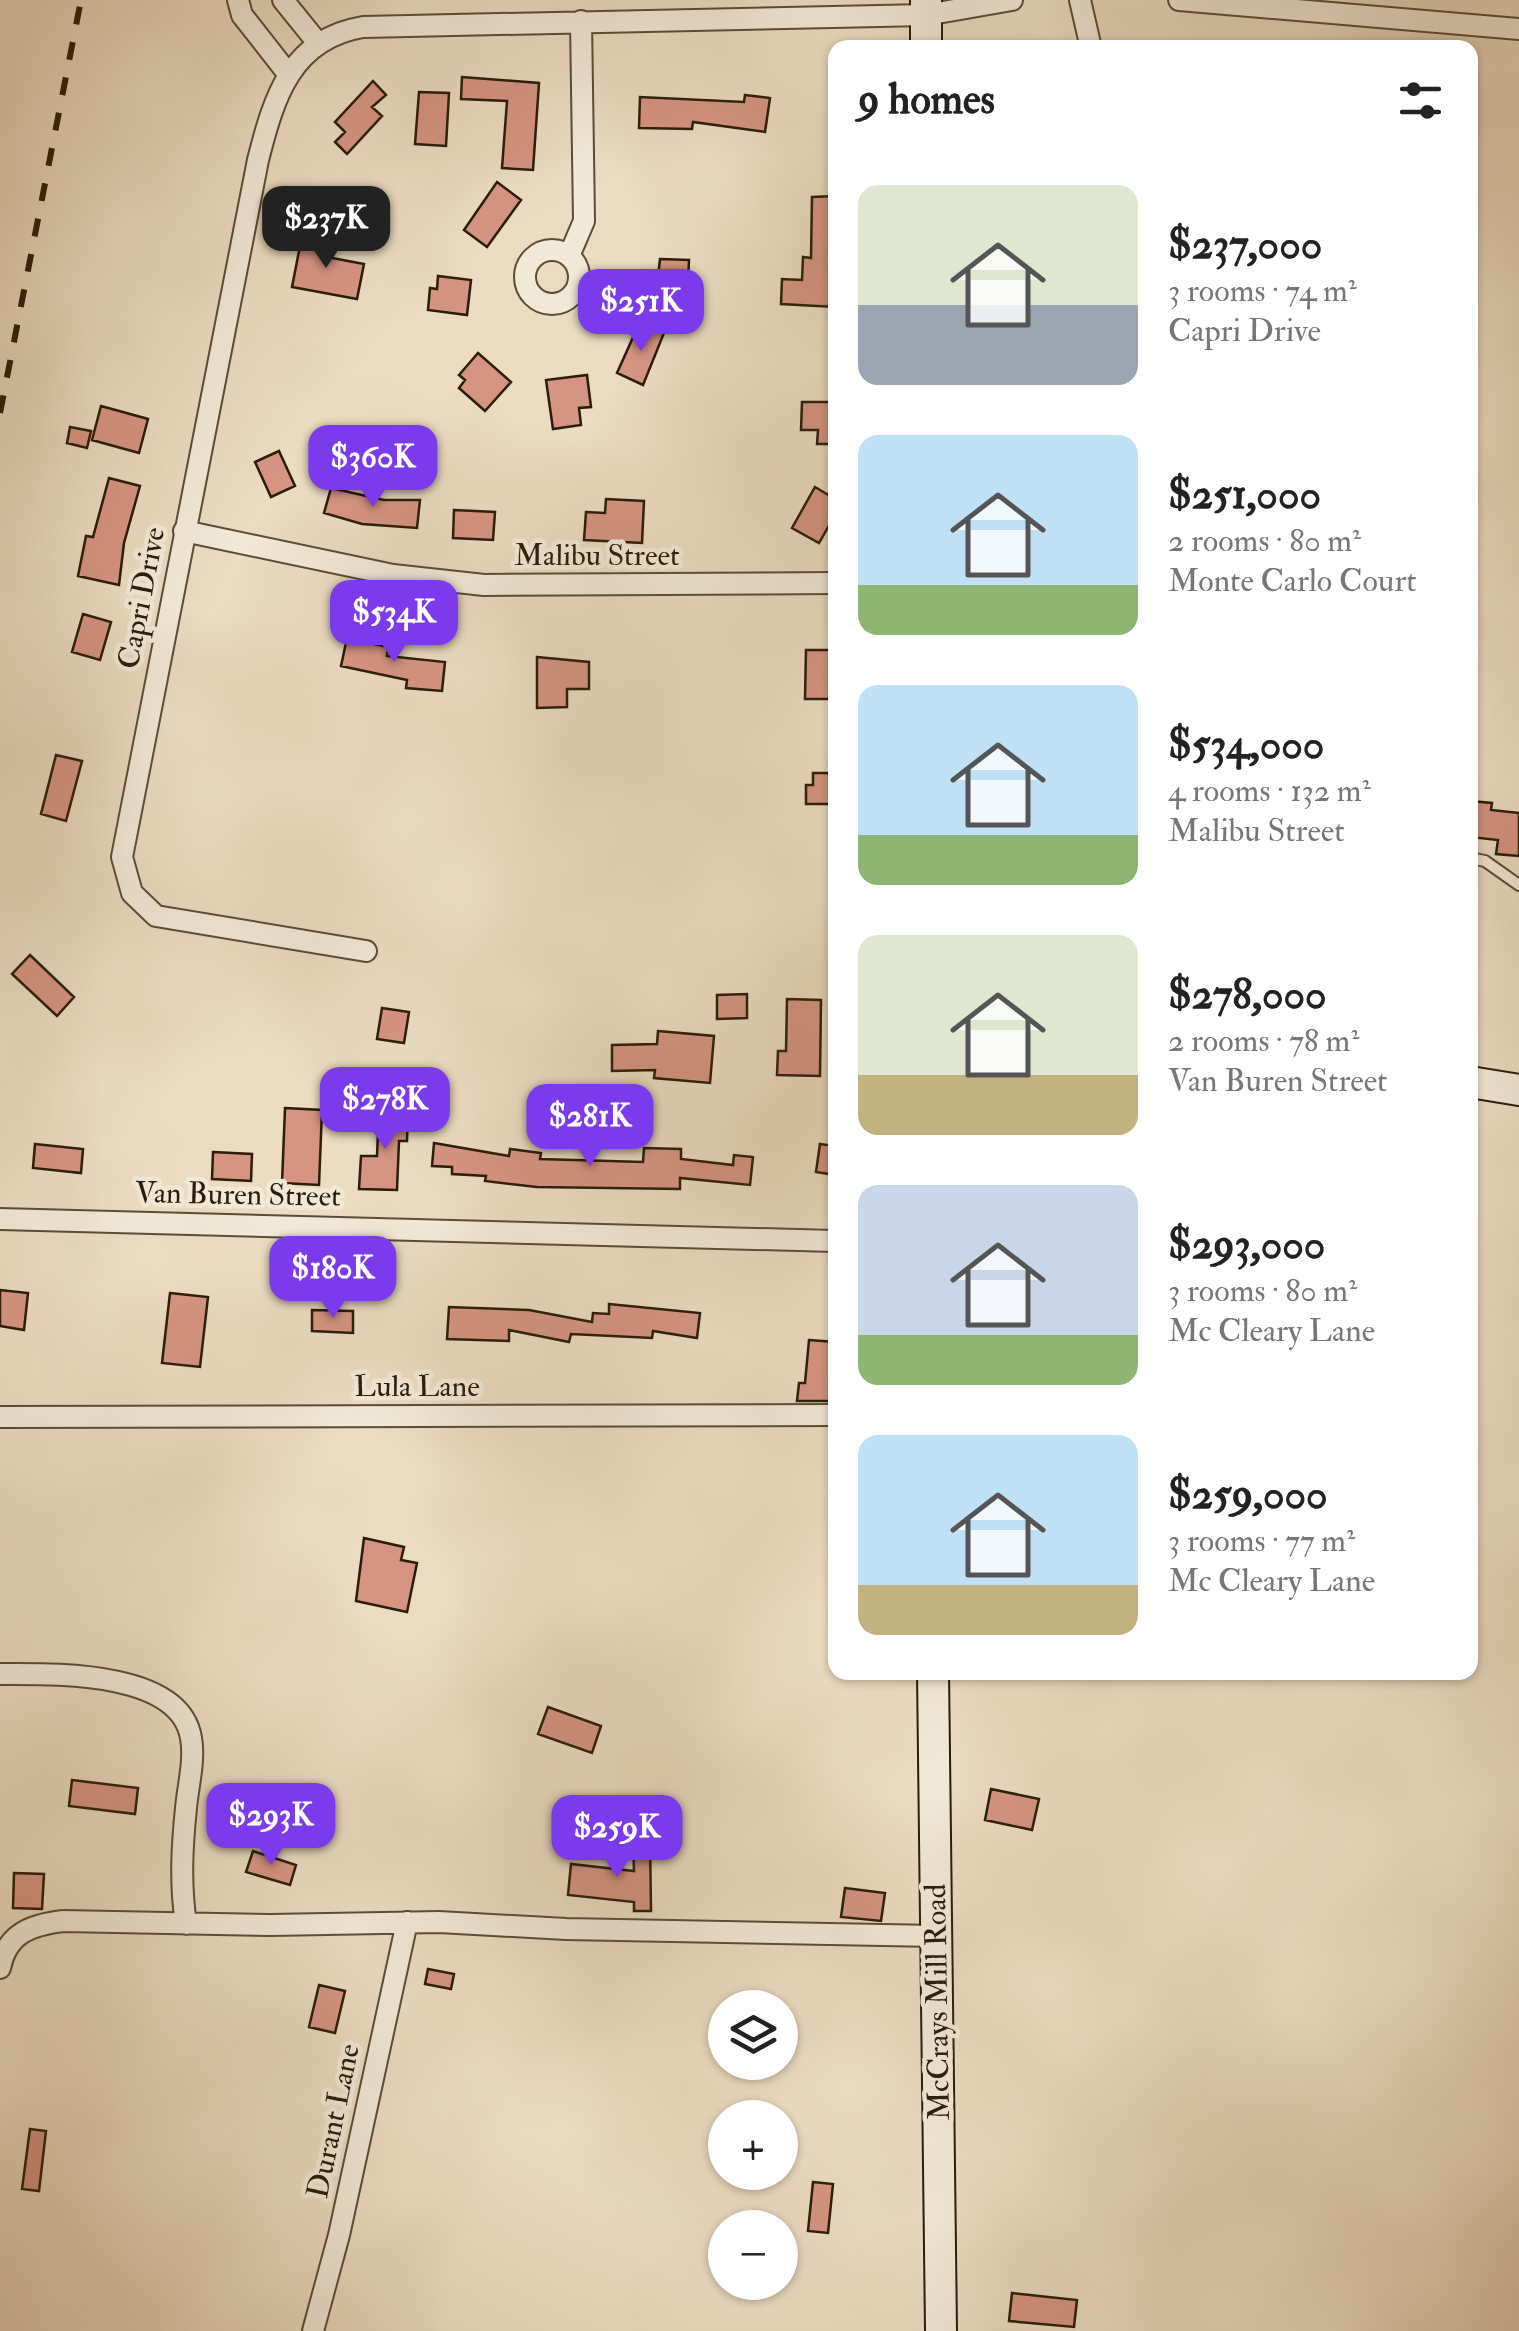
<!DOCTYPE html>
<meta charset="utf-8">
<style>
body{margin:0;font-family:"IM FELL Double Pica",serif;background:#f6f6f6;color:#222;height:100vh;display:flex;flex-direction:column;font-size:38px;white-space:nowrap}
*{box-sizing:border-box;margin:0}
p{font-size:32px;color:#767676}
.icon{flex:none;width:55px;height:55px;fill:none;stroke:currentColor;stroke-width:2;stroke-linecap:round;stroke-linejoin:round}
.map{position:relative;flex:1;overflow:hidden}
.panel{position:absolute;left:828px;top:40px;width:650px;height:1640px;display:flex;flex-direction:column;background:#fff;border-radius:20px;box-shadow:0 2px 8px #0004}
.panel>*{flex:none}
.buttons{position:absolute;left:708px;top:1990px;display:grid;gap:20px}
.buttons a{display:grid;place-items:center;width:90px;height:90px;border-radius:50%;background:#fff;box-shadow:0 2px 8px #0004;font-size:50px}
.price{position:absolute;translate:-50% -85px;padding:0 22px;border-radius:20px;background:#7c3aed;color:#fff;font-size:32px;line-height:65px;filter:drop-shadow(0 2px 5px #0008)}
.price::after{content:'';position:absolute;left:50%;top:60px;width:30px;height:22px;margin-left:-15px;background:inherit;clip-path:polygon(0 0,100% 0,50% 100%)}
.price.selected{background:#222;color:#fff}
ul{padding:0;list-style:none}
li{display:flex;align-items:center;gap:30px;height:250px;padding:0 30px}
li span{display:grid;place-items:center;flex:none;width:280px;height:200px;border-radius:20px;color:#555}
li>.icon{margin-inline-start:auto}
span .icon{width:120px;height:120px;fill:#fffc;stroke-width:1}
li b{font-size:42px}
h2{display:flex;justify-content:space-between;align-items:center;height:120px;padding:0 30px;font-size:42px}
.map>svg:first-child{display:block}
</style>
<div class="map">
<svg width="1519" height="2331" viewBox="0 0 1519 2331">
<rect width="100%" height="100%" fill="#ebdbc1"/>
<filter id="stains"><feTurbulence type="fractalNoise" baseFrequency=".002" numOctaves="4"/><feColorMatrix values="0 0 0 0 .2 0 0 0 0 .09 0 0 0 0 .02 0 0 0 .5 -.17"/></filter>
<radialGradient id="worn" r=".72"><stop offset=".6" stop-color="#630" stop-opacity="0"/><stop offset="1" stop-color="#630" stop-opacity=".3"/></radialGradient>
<path fill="#d59482" stroke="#2a1c0a" stroke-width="2.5" d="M462 77 539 83 533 170 502 168 507 101 461 99Z
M373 81 386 95 372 107 382 116 347 154 335 142 345 132 335 122Z
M419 92 449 93 446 146 415 144Z
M745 95 770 98 765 132 693 122 692 129 639 128 640 97 744 102Z
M497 182 521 200 487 247 464 230Z
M835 196V307L781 304 782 279 802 280 803 257 811 258 812 197Z
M310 237 331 241 327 257 364 264 357 299 292 287 300 246 308 247Z
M660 259 689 260 687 303 655 302Z
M438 276 471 280 467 315 428 310 430 288 437 289Z
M640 322 664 333 643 385 617 373Z
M478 353 511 382 485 411 459 388 465 380 459 375Z
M587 375 591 407 579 408 581 425 553 429 546 380Z
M802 402H835V444H817L818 430H801Z
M101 406 148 419 139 453 92 440Z
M70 427 91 431 87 448 67 443Z
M279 451 295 486 271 497 255 462Z
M109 478 140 486 124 543 119 585 78 576 86 536 93 537Z
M815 487 835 499V515L819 543 792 528Z
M331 488 384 500H420L417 528 362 524 324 513Z
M606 499 644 501 642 543 584 540 586 512 605 513Z
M454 510 495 512 493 540 453 538Z
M83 614 111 622 100 660 72 652Z
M347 638 388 647 387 656 445 662 442 691 406 688 407 680 341 666Z
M806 650H835V699H805Z
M537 657 589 662V689H567V707L537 708Z
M56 755 82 761 66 821 41 814Z
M813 773H835V804H806V785H813Z
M1470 801 1492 803 1491 810 1519 813V856L1496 854 1498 840 1470 837Z
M30 955 74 997 57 1016 12 974Z
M747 994V1018L717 1019V995Z
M787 999 821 1000 820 1076 777 1075 778 1051H786Z
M382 1008 409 1012 404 1043 377 1039Z
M658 1031 714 1036 710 1083 654 1078 655 1070 612 1071V1045L657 1044Z
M285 1108 322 1110 319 1185 282 1183Z
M379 1108 408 1110 407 1141H399L397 1190 359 1189 361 1156H377Z
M434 1143 509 1156 510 1149 541 1153 540 1159 643 1162 644 1148 681 1149V1159L733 1165 734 1155 753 1157 750 1185 680 1178V1189L537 1187 485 1181 486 1176 452 1174V1167L432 1166Z
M35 1144 83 1149 81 1173 33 1168Z
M820 1144 835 1146V1175L816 1172Z
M213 1152 252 1154 251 1181 212 1179Z
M0 1290 28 1293 24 1330 0 1326Z
M170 1293 208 1297 200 1367 162 1363Z
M609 1304 700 1313 697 1338 653 1331 652 1338 571 1334 569 1342 509 1330V1341L447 1339 449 1307 529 1310 592 1322 593 1313 609 1314Z
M312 1310 353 1311V1333L312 1331Z
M809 1340 835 1342V1401H797L799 1383H805Z
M364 1538 404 1547 401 1560 417 1563 407 1612 356 1601Z
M548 1707 601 1726 592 1753 538 1734Z
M72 1780 138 1788 135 1814 69 1806Z
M991 1789 1039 1799 1032 1830 985 1820Z
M650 1838 651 1911H634V1902L568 1895 571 1864 634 1871 633 1839Z
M253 1851 296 1865 290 1885 246 1872Z
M14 1873 44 1874 42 1909 13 1908Z
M845 1888 885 1893 881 1921 841 1917Z
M428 1969 454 1974 451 1989 425 1984Z
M319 1985 345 1991 335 2033 309 2027Z
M30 2129 46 2131 39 2191 22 2189Z
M813 2182 833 2184 828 2233 808 2231Z
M1012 2293 1077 2300 1074 2327 1009 2321Z"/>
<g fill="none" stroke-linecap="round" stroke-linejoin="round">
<defs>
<path id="lane" d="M1470 858 1485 861 1519 885"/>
<path id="street" d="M238 0 242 15 289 75
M283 0 317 42
M1080 0 1091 48
M1179 0 1519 29
M525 277a27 27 0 1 1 54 0a27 27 0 1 1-54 0Z
M569 256 584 221 581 21
M184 531 393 575 484 585 835 583
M366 951 156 916 132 893 122 857 258 160C274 97 291 39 363 27L926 15 1012 0
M0 1219 835 1241
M0 1417 835 1415
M0 1674C53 1674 180 1670 191 1738 195 1760 188 1786 186 1808 182 1847 180 1884 186 1924
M0 1968C7 1933 31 1925 63 1921L270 1925 439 1922 566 1929 937 1936
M313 2331 339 2235 407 1922"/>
<path id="secondary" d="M926 0V48
M1470 1082 1519 1090
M933 1672 941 2331"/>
</defs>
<use href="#lane" stroke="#5a4c38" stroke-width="14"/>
<use href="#street" stroke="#5a4c38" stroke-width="24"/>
<use href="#secondary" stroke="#2a1c0a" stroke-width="34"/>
<use href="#lane" stroke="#f2e8d7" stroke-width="10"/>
<use href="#street" stroke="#f2e8d7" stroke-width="20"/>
<use href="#secondary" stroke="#f2e8d7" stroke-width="30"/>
<path stroke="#2a1c0a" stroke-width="6" stroke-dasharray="18 18" stroke-linecap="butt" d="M0 413 81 0"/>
</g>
<g text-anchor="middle" stroke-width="9" stroke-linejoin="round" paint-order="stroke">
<g font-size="30" fill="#2a1c0a" stroke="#f2e8d7">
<text x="597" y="565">Malibu Street</text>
<text transform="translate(141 598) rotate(-79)" y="10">Capri Drive</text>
<text transform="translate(238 1194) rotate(1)" y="10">Van Buren Street</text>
<text x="417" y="1396">Lula Lane</text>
<text transform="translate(937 2002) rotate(-91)" y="10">McCrays Mill Road</text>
<text transform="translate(333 2121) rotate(-78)" y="10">Durant Lane</text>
</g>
</g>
<rect width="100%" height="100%" filter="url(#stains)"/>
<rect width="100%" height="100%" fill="url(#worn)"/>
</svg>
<div class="buttons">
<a><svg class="icon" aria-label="layers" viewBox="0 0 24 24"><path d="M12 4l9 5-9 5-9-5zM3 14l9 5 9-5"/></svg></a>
<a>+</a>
<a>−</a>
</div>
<b class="price selected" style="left:326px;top:271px">$237K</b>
<b class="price" style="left:641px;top:354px">$251K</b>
<b class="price" style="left:373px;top:510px">$360K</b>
<b class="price" style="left:394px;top:665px">$534K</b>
<b class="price" style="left:385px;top:1152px">$278K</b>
<b class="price" style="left:590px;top:1169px">$281K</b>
<b class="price" style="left:333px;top:1321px">$180K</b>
<b class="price" style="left:271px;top:1868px">$293K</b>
<b class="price" style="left:617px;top:1880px">$259K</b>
<section class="panel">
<h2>9 homes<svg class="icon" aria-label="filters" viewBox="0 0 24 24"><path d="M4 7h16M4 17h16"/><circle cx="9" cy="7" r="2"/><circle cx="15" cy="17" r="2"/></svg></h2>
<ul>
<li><span style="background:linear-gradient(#dfe7d0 60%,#9aa5b1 0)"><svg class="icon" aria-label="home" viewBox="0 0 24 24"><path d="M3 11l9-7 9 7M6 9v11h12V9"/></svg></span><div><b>$237,000</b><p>3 rooms · 74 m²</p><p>Capri Drive</p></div></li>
<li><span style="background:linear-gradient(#bfe0f5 75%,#8fb573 0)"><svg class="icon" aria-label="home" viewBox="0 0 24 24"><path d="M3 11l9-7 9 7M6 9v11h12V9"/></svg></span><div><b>$251,000</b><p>2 rooms · 80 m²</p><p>Monte Carlo Court</p></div></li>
<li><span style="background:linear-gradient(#bfe0f5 75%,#8fb573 0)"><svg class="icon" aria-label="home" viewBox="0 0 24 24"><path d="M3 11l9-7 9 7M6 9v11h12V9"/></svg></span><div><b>$534,000</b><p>4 rooms · 132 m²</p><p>Malibu Street</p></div></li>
<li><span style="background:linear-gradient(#dfe7d0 70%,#c2b280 0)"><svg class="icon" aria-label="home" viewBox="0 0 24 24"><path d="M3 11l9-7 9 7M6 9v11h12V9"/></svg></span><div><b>$278,000</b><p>2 rooms · 78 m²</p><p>Van Buren Street</p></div></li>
<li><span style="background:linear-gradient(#c9d6e8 75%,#8fb573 0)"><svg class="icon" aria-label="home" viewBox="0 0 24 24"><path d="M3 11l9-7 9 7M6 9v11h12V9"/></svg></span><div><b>$293,000</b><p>3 rooms · 80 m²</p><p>Mc Cleary Lane</p></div></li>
<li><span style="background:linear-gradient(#bfe0f5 75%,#c2b280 0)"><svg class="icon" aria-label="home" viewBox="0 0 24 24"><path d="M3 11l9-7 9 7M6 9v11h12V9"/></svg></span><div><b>$259,000</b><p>3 rooms · 77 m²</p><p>Mc Cleary Lane</p></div></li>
</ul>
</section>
</div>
